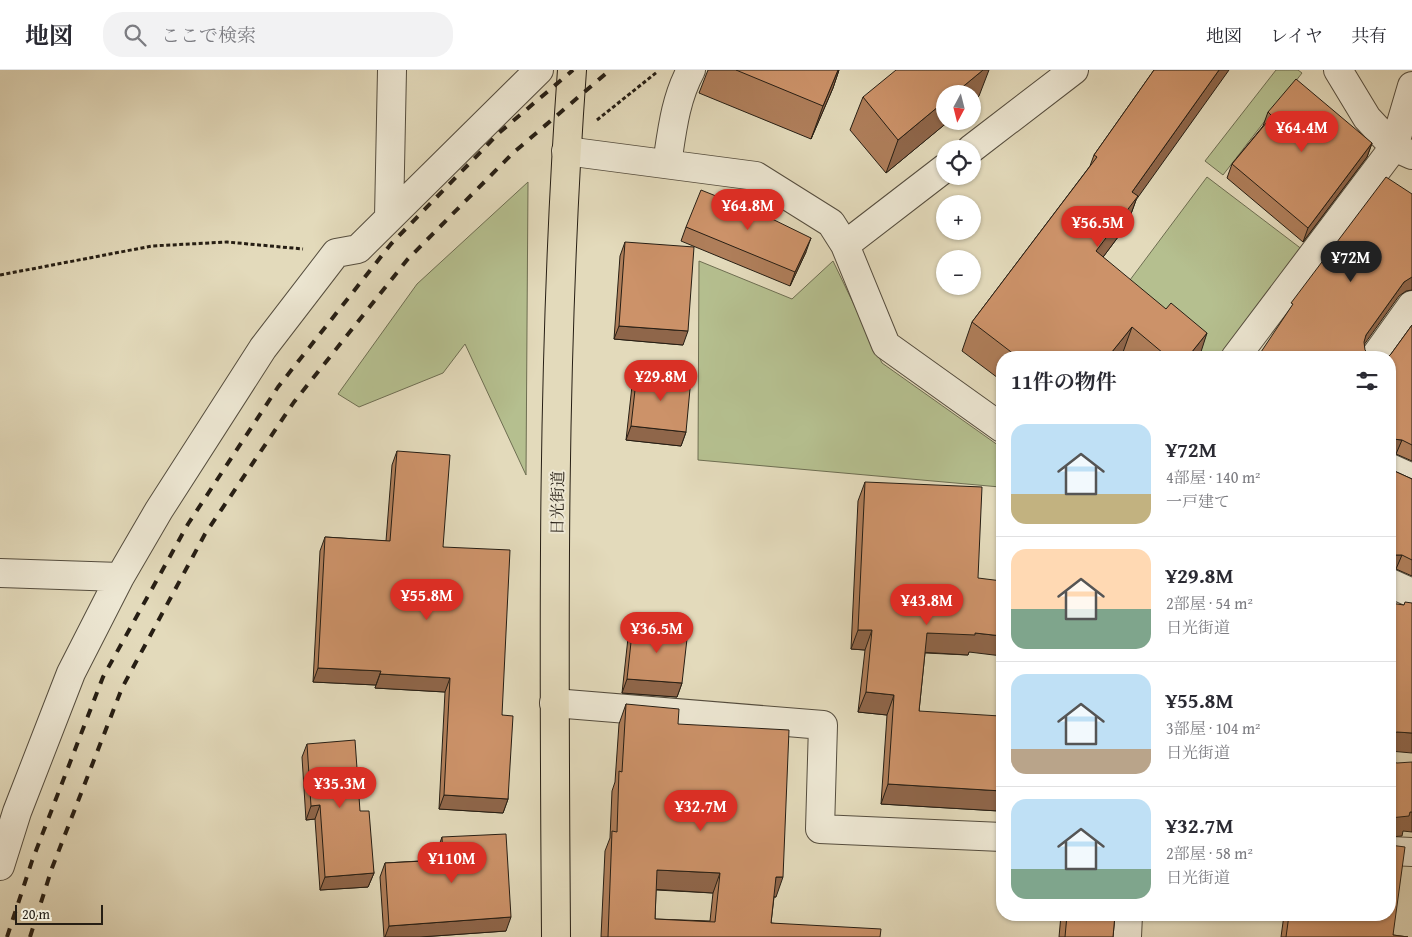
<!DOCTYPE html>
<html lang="ja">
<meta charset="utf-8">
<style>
body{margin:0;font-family:"Gentium Book Plus","Noto Serif JP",serif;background:#f2f2f3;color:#2b2b33;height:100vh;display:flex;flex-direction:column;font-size:19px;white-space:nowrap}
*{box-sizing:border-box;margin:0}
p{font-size:16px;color:#7c7c81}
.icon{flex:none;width:28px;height:28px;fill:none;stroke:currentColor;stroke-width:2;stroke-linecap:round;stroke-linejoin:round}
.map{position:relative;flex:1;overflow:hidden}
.drawer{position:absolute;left:996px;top:281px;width:400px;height:570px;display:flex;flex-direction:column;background:#fff;border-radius:20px;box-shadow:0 1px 4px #0004}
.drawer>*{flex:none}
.needle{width:32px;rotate:187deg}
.tools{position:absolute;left:936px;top:15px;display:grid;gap:10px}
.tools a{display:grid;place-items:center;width:45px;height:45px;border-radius:50%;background:#fff;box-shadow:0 1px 4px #0004;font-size:25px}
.scale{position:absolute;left:15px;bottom:12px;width:88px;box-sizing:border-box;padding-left:5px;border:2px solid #261e14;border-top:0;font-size:14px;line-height:18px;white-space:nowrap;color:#261e14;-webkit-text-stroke:4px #ede7d3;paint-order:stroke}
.price{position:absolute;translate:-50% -42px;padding:0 11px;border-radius:18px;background:#d93025;color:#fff;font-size:16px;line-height:32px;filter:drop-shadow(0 1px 2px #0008)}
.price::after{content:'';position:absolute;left:50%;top:30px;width:15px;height:11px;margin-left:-8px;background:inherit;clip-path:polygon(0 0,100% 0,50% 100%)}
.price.active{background:#222;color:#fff}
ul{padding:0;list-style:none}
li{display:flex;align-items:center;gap:15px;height:125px;padding:0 15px}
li+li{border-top:1px solid #e1e1e2}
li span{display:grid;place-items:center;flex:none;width:140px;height:100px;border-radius:15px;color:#555}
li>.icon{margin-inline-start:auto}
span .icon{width:60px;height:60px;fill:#fffc;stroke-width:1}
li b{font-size:21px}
h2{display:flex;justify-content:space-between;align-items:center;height:60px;padding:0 15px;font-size:21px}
header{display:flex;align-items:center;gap:30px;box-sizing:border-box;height:70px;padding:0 25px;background:#fff;border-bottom:1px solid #e1e1e2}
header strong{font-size:24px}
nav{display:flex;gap:28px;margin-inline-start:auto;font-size:18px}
.search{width:350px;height:45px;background:#f2f2f3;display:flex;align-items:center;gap:12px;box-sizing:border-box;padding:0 18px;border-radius:20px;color:#7c7c81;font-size:19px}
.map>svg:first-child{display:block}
</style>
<header>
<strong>地図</strong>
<div class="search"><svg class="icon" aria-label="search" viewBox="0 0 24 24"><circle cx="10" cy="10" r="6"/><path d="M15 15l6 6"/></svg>ここで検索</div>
<nav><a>地図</a><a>レイヤ</a><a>共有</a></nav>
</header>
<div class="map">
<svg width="1412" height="867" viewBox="0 0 1412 867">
<rect width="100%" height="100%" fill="#e3dabb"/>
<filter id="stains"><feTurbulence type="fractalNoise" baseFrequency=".004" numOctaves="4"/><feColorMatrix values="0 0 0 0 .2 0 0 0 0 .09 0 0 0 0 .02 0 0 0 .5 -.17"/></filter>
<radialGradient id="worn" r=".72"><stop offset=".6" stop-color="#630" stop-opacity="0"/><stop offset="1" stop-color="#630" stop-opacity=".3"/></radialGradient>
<path fill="#b5bf8f" stroke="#6e6e52" d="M1276 0H1298L1302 3 1223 105 1205 91Z
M1207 107 1303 180 1222 287H1208L1121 222Z
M528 112 526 405 465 274 443 303 359 337 338 324 417 214Z
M699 191 792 229 833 191 882 293 1002 378V491L1000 417 698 390Z"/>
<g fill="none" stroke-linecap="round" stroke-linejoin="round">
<defs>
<path id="minor" d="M1338 0 1367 48 1394 77 1412 85
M971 79 1074 0
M566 81 756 106 831 153 845 175 886 275 1002 358
M667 94C672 61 675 30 691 0
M389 147 392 0
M845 175 945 98
M1235 288 1394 77 1412 16
M1374 288 1412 235
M1390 398 1412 408
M0 503 120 507
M1390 513 1412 523
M554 633 823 655 820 759 1002 767
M1390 781 1412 782
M0 796 17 742 71 603 120 507 159 440 263 278 336 183 358 179 539 0
M1127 867 1128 845"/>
<path id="major" d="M556 867C554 578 551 288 572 0"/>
</defs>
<use href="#minor" stroke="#554d3e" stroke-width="30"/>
<use href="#major" stroke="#261e14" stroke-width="30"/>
<path stroke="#261e14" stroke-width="3" stroke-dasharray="4 2.5" stroke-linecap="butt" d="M597 50 657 2
M0 205 152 176 227 172 303 179"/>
<use href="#minor" stroke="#ede7d3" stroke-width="28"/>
<use href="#major" stroke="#e3dabb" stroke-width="28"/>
<path stroke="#261e14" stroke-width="4" stroke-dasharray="9 9" stroke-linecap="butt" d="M7 867 32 791 103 607 188 454 278 317 391 174 500 62 573 0
M30 867 52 798 122 618 205 464 294 332 407 190 513 83 610 0"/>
</g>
<path fill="#af7e5a" stroke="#261e14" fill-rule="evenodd" d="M708 0H839L833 18 811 69 699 23Z
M1154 0 1136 130 1127 155 1103 187 1199 288H1125L1122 285 1120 288H1002V311L962 281 972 252 1090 96 1094 85Z
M979 26 886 103 850 60 863 27Z
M1268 42 1372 73 1367 87 1303 172 1227 108 1232 94 1263 56Z
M686 157 806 182 790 216 681 171Z
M625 172 683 275 614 269 620 186Z
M1412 255V391L1396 384 1390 383V288L1391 284Z
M637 302 686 362 681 376 626 370 632 316Z
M397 381 443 477 502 645 508 729 503 743 439 739 445 622 375 618 376 615 313 612 320 481 325 467 386 471 392 395Z
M1390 399 1412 409V506L1396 499H1390Z
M865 412 969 582 968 585 925 583 919 641 998 679H1002V752L998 751 999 741 881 734 887 645 858 642 865 580 851 579 858 431Z
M633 554 682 613 677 627 622 623 628 568Z
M626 634 678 654 776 827H774L771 853 880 867H601L605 781 610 768 612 721 615 712 619 654ZM656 820 713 823 710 851 655 849Z
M307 674 360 741 374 803 368 817 320 820 315 749 306 750 302 687Z
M442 767 506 861 420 867H384L380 807 385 793 437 790V781Z
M1061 845H1115L1113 867H1059Z
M1284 845H1390L1393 865 1408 867H1281Z"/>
<path fill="#8f664a" stroke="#261e14" d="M838 0H839L833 18 811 69 823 36Z
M983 0H989L979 26 972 32V24H954Z
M1219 0H1229L1136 130 1127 155 1086 210 1096 181 1132 122Z
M945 31V51H949L886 103 898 70Z
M1372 73 1367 87 1303 172 1308 158Z
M811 168 806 182 790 216 795 202Z
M1411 207H1412V220L1406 221 1399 226 1361 279 1366 265 1404 212Z
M619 256 688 261 683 275 614 269Z
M1132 257 1122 285 1120 288H1107Z
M1207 263 1199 288H1187Z
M631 356 686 362 681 376 626 370Z
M1393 369 1402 370 1396 384 1390 383V370Z
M1390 485H1402L1396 499H1390Z
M858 560H872L865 580 851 579Z
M927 563H975L1002 566V586L969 582 968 585 920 582Z
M318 598 381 601 376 615 313 612Z
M380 604 450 608 445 622 375 618Z
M627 609 682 613 677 627 622 623Z
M866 622 894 625 887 645 858 642Z
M1397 662 1412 663V683L1390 681V664Z
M888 714 1002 721V731L999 741 881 734Z
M444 725 508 729 503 743 439 739Z
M320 735 315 749 306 750 311 736Z
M1002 739V752L998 751Z
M1410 742H1412V762L1403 761 1402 766 1390 767V748Z
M657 800 720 803 713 823 650 819Z
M374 803 368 817 320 820 325 807Z
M776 807H783L776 827 769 826Z
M511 847 506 861 420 867H385L389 856Z"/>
<path fill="#cc9269" stroke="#261e14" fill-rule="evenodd" d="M736 0H838L823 36Z
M896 0H983L954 24H945V31L898 70 863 27Z
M1154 0H1219L1132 122 1138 126 1096 181 1166 239 1171 233 1207 263 1187 288H1169L1132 257 1107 288H1019L972 252 1097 87 1094 85Z
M1296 9 1372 73 1308 158 1232 94 1272 46 1268 42Z
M1386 107 1412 124V207L1404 212 1366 265 1364 272 1365 280 1372 288H1257L1293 234 1291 233Z
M701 120 766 146 811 168 795 202 686 157Z
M625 172 694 177 688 261 619 256Z
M1412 255V375L1402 370 1393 369 1390 370V288H1387L1391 284Z
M637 302 691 308 686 362 631 356Z
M397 381 450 385 443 477 510 480 502 645 513 646 508 729 444 725 450 608 380 604 381 601 318 598 325 467 390 471Z
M1390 399 1412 409V490L1402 485H1390Z
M865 412 982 417 978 508 1002 511V566L975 563V565L927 563 919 641 1000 646 998 679H1002V721L888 714 894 625 866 622 872 560H858Z
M1405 532 1412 533V663L1397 662 1390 664V533L1404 535Z
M633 554 688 560 682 613 627 609Z
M626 634 679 639 678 654 789 660 783 807H776L771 853 881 859 880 867H608L612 761 617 762 619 701 622 702ZM657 800 720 803 715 852 655 849Z
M355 670 360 741H369L374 803 325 807 320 735 311 736 307 674Z
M1390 691 1397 693 1412 692V742H1410L1409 746 1390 748Z
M506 764 511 847 389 856 385 793 443 790 442 767Z
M1390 775 1405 777 1393 865 1408 867H1286L1289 845H1390Z
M1067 845H1115L1113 867H1065Z"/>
<g text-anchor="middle" stroke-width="4" stroke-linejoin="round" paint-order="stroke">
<g font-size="16" fill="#261e14" stroke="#ede7d3">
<text transform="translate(557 433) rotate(-89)" y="6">日光街道</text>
</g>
</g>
<rect width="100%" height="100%" filter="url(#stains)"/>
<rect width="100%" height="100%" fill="url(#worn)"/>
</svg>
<div class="tools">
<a><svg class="needle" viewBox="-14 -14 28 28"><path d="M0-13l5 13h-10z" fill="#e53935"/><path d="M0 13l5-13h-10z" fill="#7c7c81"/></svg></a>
<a><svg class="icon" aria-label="locate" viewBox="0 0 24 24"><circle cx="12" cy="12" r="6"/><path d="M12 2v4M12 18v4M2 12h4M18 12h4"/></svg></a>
<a>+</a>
<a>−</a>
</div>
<div class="scale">20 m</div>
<b class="price" style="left:1302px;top:83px">¥64.4M</b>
<b class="price" style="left:748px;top:161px">¥64.8M</b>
<b class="price" style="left:1098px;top:178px">¥56.5M</b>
<b class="price active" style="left:1351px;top:213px">¥72M</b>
<b class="price" style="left:661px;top:332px">¥29.8M</b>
<b class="price" style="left:427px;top:551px">¥55.8M</b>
<b class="price" style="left:927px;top:556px">¥43.8M</b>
<b class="price" style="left:657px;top:584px">¥36.5M</b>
<b class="price" style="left:340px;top:739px">¥35.3M</b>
<b class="price" style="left:701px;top:762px">¥32.7M</b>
<b class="price" style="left:452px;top:814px">¥110M</b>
<section class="drawer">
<h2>11件の物件<svg class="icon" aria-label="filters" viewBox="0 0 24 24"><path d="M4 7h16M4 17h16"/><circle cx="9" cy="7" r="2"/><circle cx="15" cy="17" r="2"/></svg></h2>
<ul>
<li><span style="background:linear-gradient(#bfe0f5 70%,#c2b280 0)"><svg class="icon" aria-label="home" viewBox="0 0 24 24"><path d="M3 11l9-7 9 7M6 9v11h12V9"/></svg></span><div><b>¥72M</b><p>4部屋 · 140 m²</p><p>一戸建て</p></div></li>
<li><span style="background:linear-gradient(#ffd9b3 60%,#7fa58c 0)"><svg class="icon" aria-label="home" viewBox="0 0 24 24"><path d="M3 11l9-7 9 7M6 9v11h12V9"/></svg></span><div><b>¥29.8M</b><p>2部屋 · 54 m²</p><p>日光街道</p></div></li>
<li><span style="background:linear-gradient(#bfe0f5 75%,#b9a48a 0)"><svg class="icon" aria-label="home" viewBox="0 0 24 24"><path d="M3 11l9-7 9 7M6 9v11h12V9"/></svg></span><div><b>¥55.8M</b><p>3部屋 · 104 m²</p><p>日光街道</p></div></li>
<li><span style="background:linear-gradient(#bfe0f5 70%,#7fa58c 0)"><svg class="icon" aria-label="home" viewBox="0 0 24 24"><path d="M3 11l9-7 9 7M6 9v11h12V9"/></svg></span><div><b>¥32.7M</b><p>2部屋 · 58 m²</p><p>日光街道</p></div></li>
</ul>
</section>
</div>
